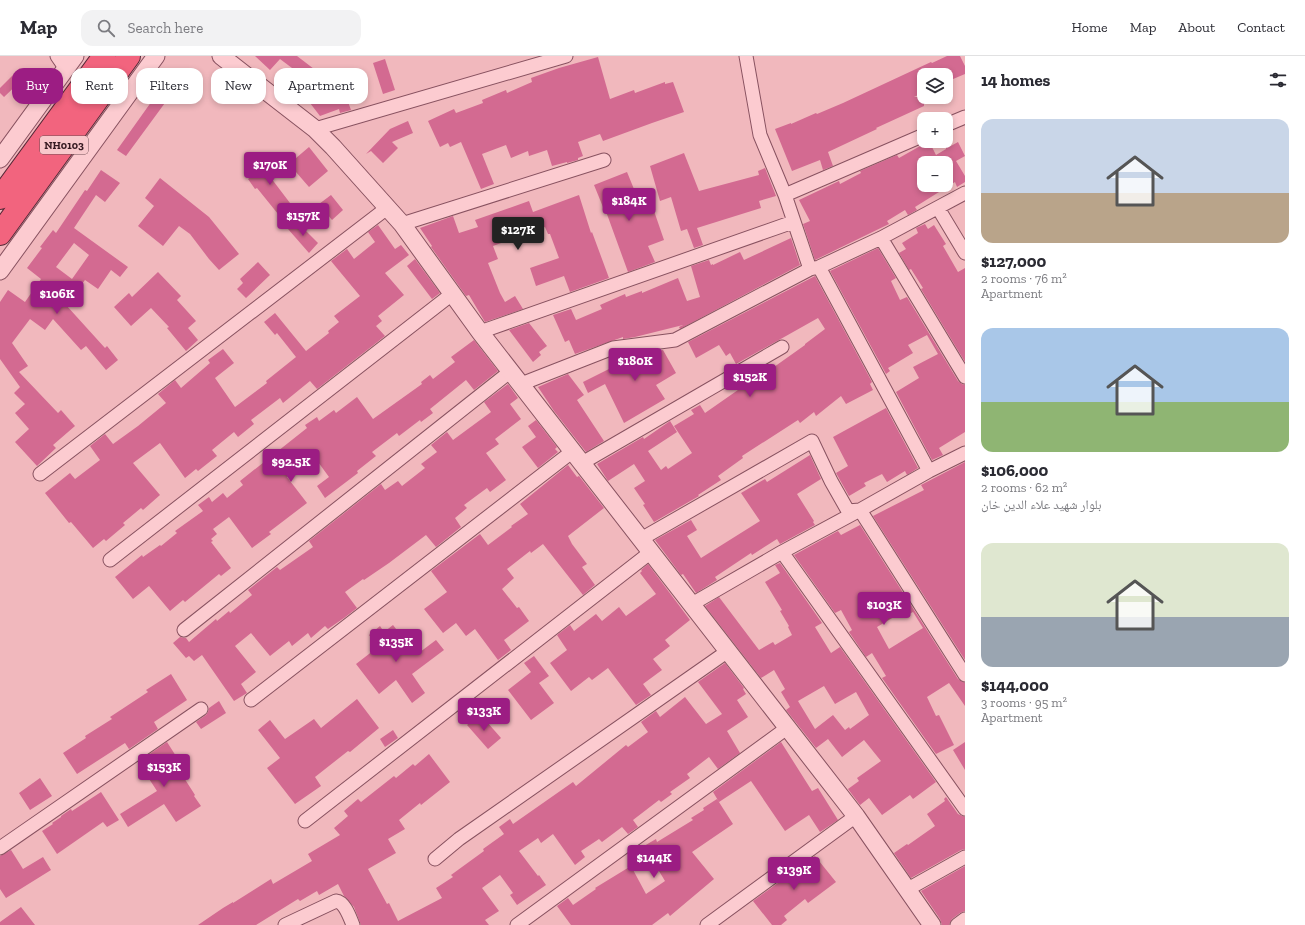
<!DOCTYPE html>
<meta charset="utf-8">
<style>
body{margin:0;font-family:"Zilla Slab","Noto Naskh Arabic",serif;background:#f2f2f3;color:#2b2b33;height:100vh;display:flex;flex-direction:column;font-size:15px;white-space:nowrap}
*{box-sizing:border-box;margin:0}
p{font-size:13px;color:#7c7c81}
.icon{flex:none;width:22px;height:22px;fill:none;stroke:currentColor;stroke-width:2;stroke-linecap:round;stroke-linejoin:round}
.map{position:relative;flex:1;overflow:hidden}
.side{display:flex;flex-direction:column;background:#fff;width:340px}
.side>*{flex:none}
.guide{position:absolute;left:12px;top:12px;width:380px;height:36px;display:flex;gap:8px}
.buttons{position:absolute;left:917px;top:12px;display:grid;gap:8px}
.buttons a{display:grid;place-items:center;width:36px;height:36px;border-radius:8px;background:#fff;box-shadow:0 2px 6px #0003;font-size:20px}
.price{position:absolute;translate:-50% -34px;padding:0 9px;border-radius:4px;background:#9c1d83;color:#fff;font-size:13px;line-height:26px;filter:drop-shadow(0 1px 2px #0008)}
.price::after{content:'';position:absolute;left:50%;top:24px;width:12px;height:9px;margin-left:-6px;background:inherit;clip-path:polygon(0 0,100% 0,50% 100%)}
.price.selected{background:#222;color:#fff}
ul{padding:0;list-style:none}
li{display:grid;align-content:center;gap:8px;height:212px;padding:0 16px}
li span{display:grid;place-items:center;height:124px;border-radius:12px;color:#555}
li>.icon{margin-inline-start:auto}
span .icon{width:72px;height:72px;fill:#fffc;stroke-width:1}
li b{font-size:17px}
h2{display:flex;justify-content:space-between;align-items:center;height:48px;padding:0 16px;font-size:17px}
.tag{padding:0 14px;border-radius:12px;background:#fff;box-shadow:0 2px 6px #0003;font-size:14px;line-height:36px}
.tag.selected{background:#9c1d83;color:#fff}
header{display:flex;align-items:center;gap:24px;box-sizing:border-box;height:56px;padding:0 20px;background:#fff;border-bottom:1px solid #e1e1e2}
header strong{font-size:19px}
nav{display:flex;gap:22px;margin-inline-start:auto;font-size:14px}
.search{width:280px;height:36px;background:#f2f2f3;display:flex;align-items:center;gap:10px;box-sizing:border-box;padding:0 14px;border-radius:12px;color:#7c7c81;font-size:15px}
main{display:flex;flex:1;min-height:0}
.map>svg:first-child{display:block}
</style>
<header>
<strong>Map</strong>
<div class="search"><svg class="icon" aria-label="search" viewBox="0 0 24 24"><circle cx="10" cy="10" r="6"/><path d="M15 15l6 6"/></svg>Search here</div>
<nav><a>Home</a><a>Map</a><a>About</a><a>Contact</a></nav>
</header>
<main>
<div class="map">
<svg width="965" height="869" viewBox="0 0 965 869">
<rect width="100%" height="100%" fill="#f1b8bd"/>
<path fill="#d36a91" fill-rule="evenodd" d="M255 0H297L314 13 298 35 287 26 296 15 280 3 270 14Z
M947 0H960L965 10V18L946 26V19H924V39L923 37 914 41H939L924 48V50L876 72 877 73 828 96 833 110 823 114 820 104 792 115 775 73 791 67V68L816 57 817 58 843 47 931 6 932 7Z
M598 1 610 43 634 34 635 37 665 26V28L673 26 684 56 652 67 603 85 600 78 578 86 583 100 578 102V104L567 107V106L552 110 547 94 529 100 528 95 511 102 506 89 482 98 494 128 481 133 461 86 450 91 448 87 440 91 428 65 454 53 456 57 483 47 482 44 506 34 507 37 532 26 531 22 559 12Z
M385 3 395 34 383 38 373 7Z
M20 12 26 20 4 41 0 37V32Z
M174 14 184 21 126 100 117 94Z
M343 32 351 54 340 57 339 53 320 60 310 47 318 41Z
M408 65 413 77 392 86 398 92 383 107 371 95 366 98 390 73Z
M929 85 936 99 946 93V87L949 91 958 86 965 100 956 105 965 120V126L957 131 955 126 915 151 917 154 908 159 905 154 887 165 889 168 815 204 803 168 810 165 799 144 839 125 840 128 861 117 860 115 897 99 899 102ZM924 107H946V129H924Z
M309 91 328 115 309 131 289 108Z
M684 97 699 135 759 119 758 115 765 112 776 140 759 145 761 152 697 172 703 189 694 192 687 173 681 175 671 141 660 145 650 110Z
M274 103 282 114 271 122 290 147 278 158 257 132 255 133 248 123Z
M101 114 120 127 105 146 96 139 74 172 128 211 120 221 111 214 98 233 85 224 66 249 105 292 107 290 118 304 106 314 86 290 81 294 53 263 45 274 30 263 12 287 28 310 19 316 58 357 61 354 75 370 53 389 56 392 37 410 15 386 29 373 15 357 25 348 14 337 20 331 0 303V246L8 234 25 246 41 223 27 212 42 192 40 191 53 174 56 177 85 134 87 135ZM74 187 89 199 72 223 56 211Z
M627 116 636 138 631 140 638 158 653 152 664 184 648 190 655 206 628 216 604 150 603 151 594 129Z
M160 122 209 161 239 198 219 214 209 203 190 178 179 170 163 190 138 170 154 150 145 142Z
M331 139 343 154 332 164 319 148Z
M579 139 591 177 592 176 609 222 570 236 564 220 536 230 530 212 559 202 550 178H548L545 171 493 190 498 203 488 207 500 237 505 246 515 240 523 253 485 266 469 239 466 240 431 191 432 190 420 172 453 160 459 177 478 171 475 164 529 145 533 156Z
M297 166 318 187 309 197 288 173Z
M925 168 928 173 934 169 946 188 943 190 958 216 965 212V306L921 233 923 232 911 213 909 214 899 197 906 193 902 187 918 177 916 172Z
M378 169 395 193 401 189 409 199 385 217 404 239 378 260 382 265 376 270 385 280 317 333 310 325 283 347 280 342 251 364 254 368 238 381 234 376 212 394 217 400 198 415 196 413 185 422 160 387 133 407 160 439 143 454 141 452 123 467 125 469 106 485 104 483 93 492 71 466 69 467 45 437 70 417 75 423 100 404 90 390 105 378 113 388 138 370 166 347 158 338 175 324 181 332 210 307 208 304 223 293 234 307 215 322 235 351 267 327 266 325 296 301 277 277 275 279 264 266 275 257 306 295 329 277 328 275 339 266 334 260 360 240 331 205 347 193 354 203 375 186 368 176Z
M791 182 800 209 680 273 679 271 683 269 635 281 623 283V281L575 298 569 284 565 286 553 259 571 253 576 264 602 253 600 249 625 238 626 241 642 235V237L678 222 687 245 700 241 691 210 709 204 711 209 713 208V209L740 196 744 204Z
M878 192 896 222 891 225 900 244 907 241 958 325 962 328 965 329V376L939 392 943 399 932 404 896 336 919 322 913 311 938 298 927 279 908 289 913 297 888 312 890 315 886 318 830 215Z
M415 203 440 237 432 243 407 210Z
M258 206 270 219 246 242 237 233 243 227 240 223Z
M158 216 181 240 177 244 196 265 188 272 198 284 186 295 167 272 169 271 151 252 131 270 114 251 129 237 132 241Z
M815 220 872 326 870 328 873 334 846 348 841 340 816 360 814 356 800 367 798 364 742 400 743 402 718 420 721 424 698 439 699 440 654 466 643 449 645 448 634 432 645 425 634 408 608 425 597 408 643 381 644 383 670 365 677 376 648 395 661 414 666 410 668 413 692 397 674 370 694 358 691 354 700 349 705 357 748 327 749 329 775 312 774 311 805 289V288L825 273 818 262 736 308 730 297 726 300 719 289 696 302 688 286Z
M529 267 547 290 539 296 541 299 533 306 509 274Z
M474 284 498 315 474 334 466 324 435 349 430 353 433 357 421 366 420 364 399 380 397 377 372 396 376 400 357 415 358 417 325 442 317 430 329 421 313 399 296 412 297 413 287 421 307 447 269 476 271 478 252 492 229 461 213 473 217 478 211 483 213 485 211 486 231 512 221 520 219 518 185 546 183 544 170 555 149 530 133 543 115 521 142 499 143 501 160 489 161 490 177 477 175 475 203 455 198 449 209 441 212 446 223 437 227 442 243 429 240 425 307 372 305 369 317 361 319 365 334 354 336 357 357 341 373 363 422 328 421 326 430 319 433 323 455 306 451 301Z
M663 294 676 317 656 329 665 343 624 367 605 328 588 337 583 326 621 307V306L635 297Z
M568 318 584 339 577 344 604 385 586 396 554 355 538 331Z
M508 328 518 342 510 348 521 363 495 383 499 388 486 397 506 424 490 436 487 432 464 449 467 452 455 462 461 471 436 491 426 479 389 507 364 524 363 523 345 536 357 552 344 562 328 573 325 570 311 582 308 577 292 590 289 585 270 600 251 577 235 590 256 616 241 628 247 637 234 645 202 599 194 605 189 600 186 602 173 587 180 581 186 582 189 586 216 563 217 565 229 555 230 557 252 539 248 534 277 511 280 514 313 491 309 485 381 428 385 434 398 425 402 430 425 412 421 408 437 396 431 389 447 376 453 384 491 356 484 346Z
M886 352 918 412 907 419 905 415 887 426 882 418 864 427 866 430 849 440 836 417 848 410 833 381Z
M536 364 557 391 555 393 558 396 538 412 522 391 536 381 528 370Z
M810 399 821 423 797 438 814 465 813 466 815 469 780 488 777 483 752 499 751 497 715 521 717 524 696 537 683 518 681 519 655 484 691 464 697 474 687 480 701 502 760 465 741 437 765 423 767 426Z
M965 406V604L873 460 924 434 921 429Z
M568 409 577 421 579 420 604 452 568 480 572 488 587 508 582 511 595 529 583 539 543 488 531 497 530 495 507 513 514 522 502 533 517 552 519 551 529 565 504 584 511 594 498 604 475 573 466 580 456 567 443 577 424 553 447 536 431 515 480 478 488 489 512 471 511 470 528 458 520 448Z
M860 469 958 623 965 627V650L949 627 927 641 936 660 939 659 954 689 936 698 882 622 886 620 872 597 866 601 849 576 852 574 841 554 835 557 794 499 838 475 841 479ZM913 556 923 572 889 593 877 571 899 558 901 562Z
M780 507 822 567 815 571 831 597 840 591 936 726 913 743 910 739 882 759 869 742 860 749 848 733 859 725 857 722 881 705 864 684 842 701 828 683 816 692 786 654 790 651 781 636 785 633 774 614 761 622 705 550 719 541 759 594 773 586 775 589 792 579 788 571 789 570 780 555 782 554 765 526 780 517 775 509ZM824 630 835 648 856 636 869 659 850 673 849 671 845 674 833 659 815 673 798 645Z
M648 508 690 564 665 584 670 590 653 603 662 614 643 628 651 639 636 649 608 612 592 624 589 621 571 635 550 607 567 594 557 579 570 569 574 575 596 558 602 565 619 551 626 560 656 538 640 517 642 515 641 514Z
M393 569 416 599 436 584 444 594 412 618 425 637 412 647 396 624 379 638 356 608 378 591 369 579 380 570 384 576Z
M534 600 549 620 539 627 554 647 531 664 508 634 531 616 524 607Z
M725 607 744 632 743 633 746 638 737 644 748 661 727 675 740 697 718 713 709 701 687 718 690 722 670 736 672 738 661 746 659 744 633 764 638 771 628 778 622 771 602 786 599 783 581 795 585 801 575 809 553 778 541 787 538 782 519 795 538 820 539 819 546 829 517 849 510 839 513 837 500 819 482 832 499 855 485 864 489 869H361L354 851 344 840 338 828 319 839 317 835 300 845 298 843 256 869H198L223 852 233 846V847L271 823 273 828 312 805 308 798 340 779 334 772 348 760 344 755 358 743 361 746 394 720 396 722 413 708 415 710 429 698 450 726 421 749 420 747 399 764 405 773 388 783 396 797 368 813 387 848 389 847 398 865 442 842 436 832 453 821 451 819 484 795 483 793 504 778 499 771 510 763 513 768 573 726 576 730 626 689 628 691 648 676 641 666 656 655 660 661 685 641 706 668 722 658 698 626Z
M171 618 187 644 154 666 158 673 129 693 125 687 77 718 63 697 86 682 85 680 112 663 110 661 148 636 146 634Z
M357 643 379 672 350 696 348 695 315 721 321 730 295 748 267 712 280 702 258 674 270 664 285 683 314 663 321 672Z
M219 645 226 657 201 673 196 666 206 659 208 656 209 652Z
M480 658 501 682 488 693 467 669Z
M393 674 398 682 385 691 380 683Z
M167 686 183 711 179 714 195 739 194 740 201 750 176 766 164 748 128 771 120 758 157 735 138 706Z
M781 686 812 735 818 732 838 764 820 776 809 759 785 775 751 725 719 746 713 736Z
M965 686V714L953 694Z
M40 722 52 740 30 754 19 737Z
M101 736 119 764 107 771 103 766 57 798 42 775 53 768 52 767 61 761V760L71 753 72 755Z
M946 741 958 758 965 761V793L961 794 911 822 894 797 907 788 908 789 935 770 927 758 945 745 944 743Z
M717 743 733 768 692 796 714 823 670 860 668 857 652 869H571L557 850 568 842 573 849 596 833 595 832 631 810 646 838 665 825 644 790 656 783 657 786 693 764 691 762 704 754 703 752Z
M11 794 23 813 43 801 51 814 6 842 0 833V800Z
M815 800 836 826 808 847 805 843 784 860 787 864 781 869H772L753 845Z
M965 810V855L960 857 952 863 949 869H942L940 863 921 835Z
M21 851 35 869H0V866Z"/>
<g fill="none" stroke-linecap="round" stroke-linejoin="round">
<defs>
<path id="minor" d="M57 0 66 13
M746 0 760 79 785 139 810 213
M946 69 965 61
M315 73 566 0
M785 139 924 79
M938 152 965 197
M402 168 604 104
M881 182 965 321
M819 211 929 415
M480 276 793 166
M521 328 613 292 675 284 810 213 819 211 881 182 965 137
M582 407 782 291
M40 418 387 152
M641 483 812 385 831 425 848 455 860 454 929 415 965 397
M782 496 965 753
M110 504 452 238
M692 548 782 496 860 454 965 619
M184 574 511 315
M251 644 573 395
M305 765 651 496
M0 792 201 653
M435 803 459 783 728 595
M908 833 965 801
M285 869 336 845C345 846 350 862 353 869
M517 869 787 672
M707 869 856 760
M957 869 965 863"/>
<path id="tertiary" d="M221 0 315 73 333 91 402 168 480 276 856 760 932 869
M0 103 75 0
M0 215 156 0"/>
<path id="trunk" d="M0 142 104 0
M0 178 129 0"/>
</defs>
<use href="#minor" stroke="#885260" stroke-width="15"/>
<use href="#tertiary" stroke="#885260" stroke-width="19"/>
<use href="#trunk" stroke="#552736" stroke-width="24"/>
<use href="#minor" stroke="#fccbd0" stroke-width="13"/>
<use href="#tertiary" stroke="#fccbd0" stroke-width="17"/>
<use href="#trunk" stroke="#f2647e" stroke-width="22"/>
</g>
<g text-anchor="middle" stroke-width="3" stroke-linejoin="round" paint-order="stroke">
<rect fill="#f8c8cc" stroke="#704e54" stroke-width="1" x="40" y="80" width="48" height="18" rx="3"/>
<g font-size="11" font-weight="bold" fill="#351921">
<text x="64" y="93">NH0103</text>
</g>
</g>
</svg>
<div class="buttons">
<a><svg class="icon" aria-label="layers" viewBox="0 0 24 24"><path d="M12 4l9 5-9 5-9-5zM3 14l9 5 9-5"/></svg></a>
<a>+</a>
<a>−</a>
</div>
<b class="price" style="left:270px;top:130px">$170K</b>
<b class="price" style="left:629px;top:166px">$184K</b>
<b class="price" style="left:303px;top:181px">$157K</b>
<b class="price selected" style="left:518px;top:195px">$127K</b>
<b class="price" style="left:57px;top:259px">$106K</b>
<b class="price" style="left:635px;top:326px">$180K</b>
<b class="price" style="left:750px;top:342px">$152K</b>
<b class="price" style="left:291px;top:427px">$92.5K</b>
<b class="price" style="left:884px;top:570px">$103K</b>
<b class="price" style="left:396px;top:607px">$135K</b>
<b class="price" style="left:484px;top:676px">$133K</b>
<b class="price" style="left:164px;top:732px">$153K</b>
<b class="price" style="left:654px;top:823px">$144K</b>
<b class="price" style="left:794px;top:835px">$139K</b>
<div class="guide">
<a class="tag selected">Buy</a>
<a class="tag">Rent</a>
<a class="tag">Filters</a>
<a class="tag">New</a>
<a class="tag">Apartment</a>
</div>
</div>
<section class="side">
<h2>14 homes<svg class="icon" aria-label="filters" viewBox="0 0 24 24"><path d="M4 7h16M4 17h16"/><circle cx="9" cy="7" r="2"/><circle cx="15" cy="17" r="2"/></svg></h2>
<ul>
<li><span style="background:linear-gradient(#c9d6e8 60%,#b9a48a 0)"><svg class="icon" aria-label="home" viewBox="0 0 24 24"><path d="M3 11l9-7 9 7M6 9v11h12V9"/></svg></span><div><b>$127,000</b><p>2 rooms · 76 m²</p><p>Apartment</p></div></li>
<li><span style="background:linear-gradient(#a9c7e8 60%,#8fb573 0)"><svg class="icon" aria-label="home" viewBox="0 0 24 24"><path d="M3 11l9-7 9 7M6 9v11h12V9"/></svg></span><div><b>$106,000</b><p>2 rooms · 62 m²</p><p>بلوار شهید علاء الدین خان</p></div></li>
<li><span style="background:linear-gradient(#dfe7d0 60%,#9aa5b1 0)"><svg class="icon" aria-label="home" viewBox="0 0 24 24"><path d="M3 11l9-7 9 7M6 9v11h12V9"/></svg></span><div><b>$144,000</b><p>3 rooms · 95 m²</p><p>Apartment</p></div></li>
</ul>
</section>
</main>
